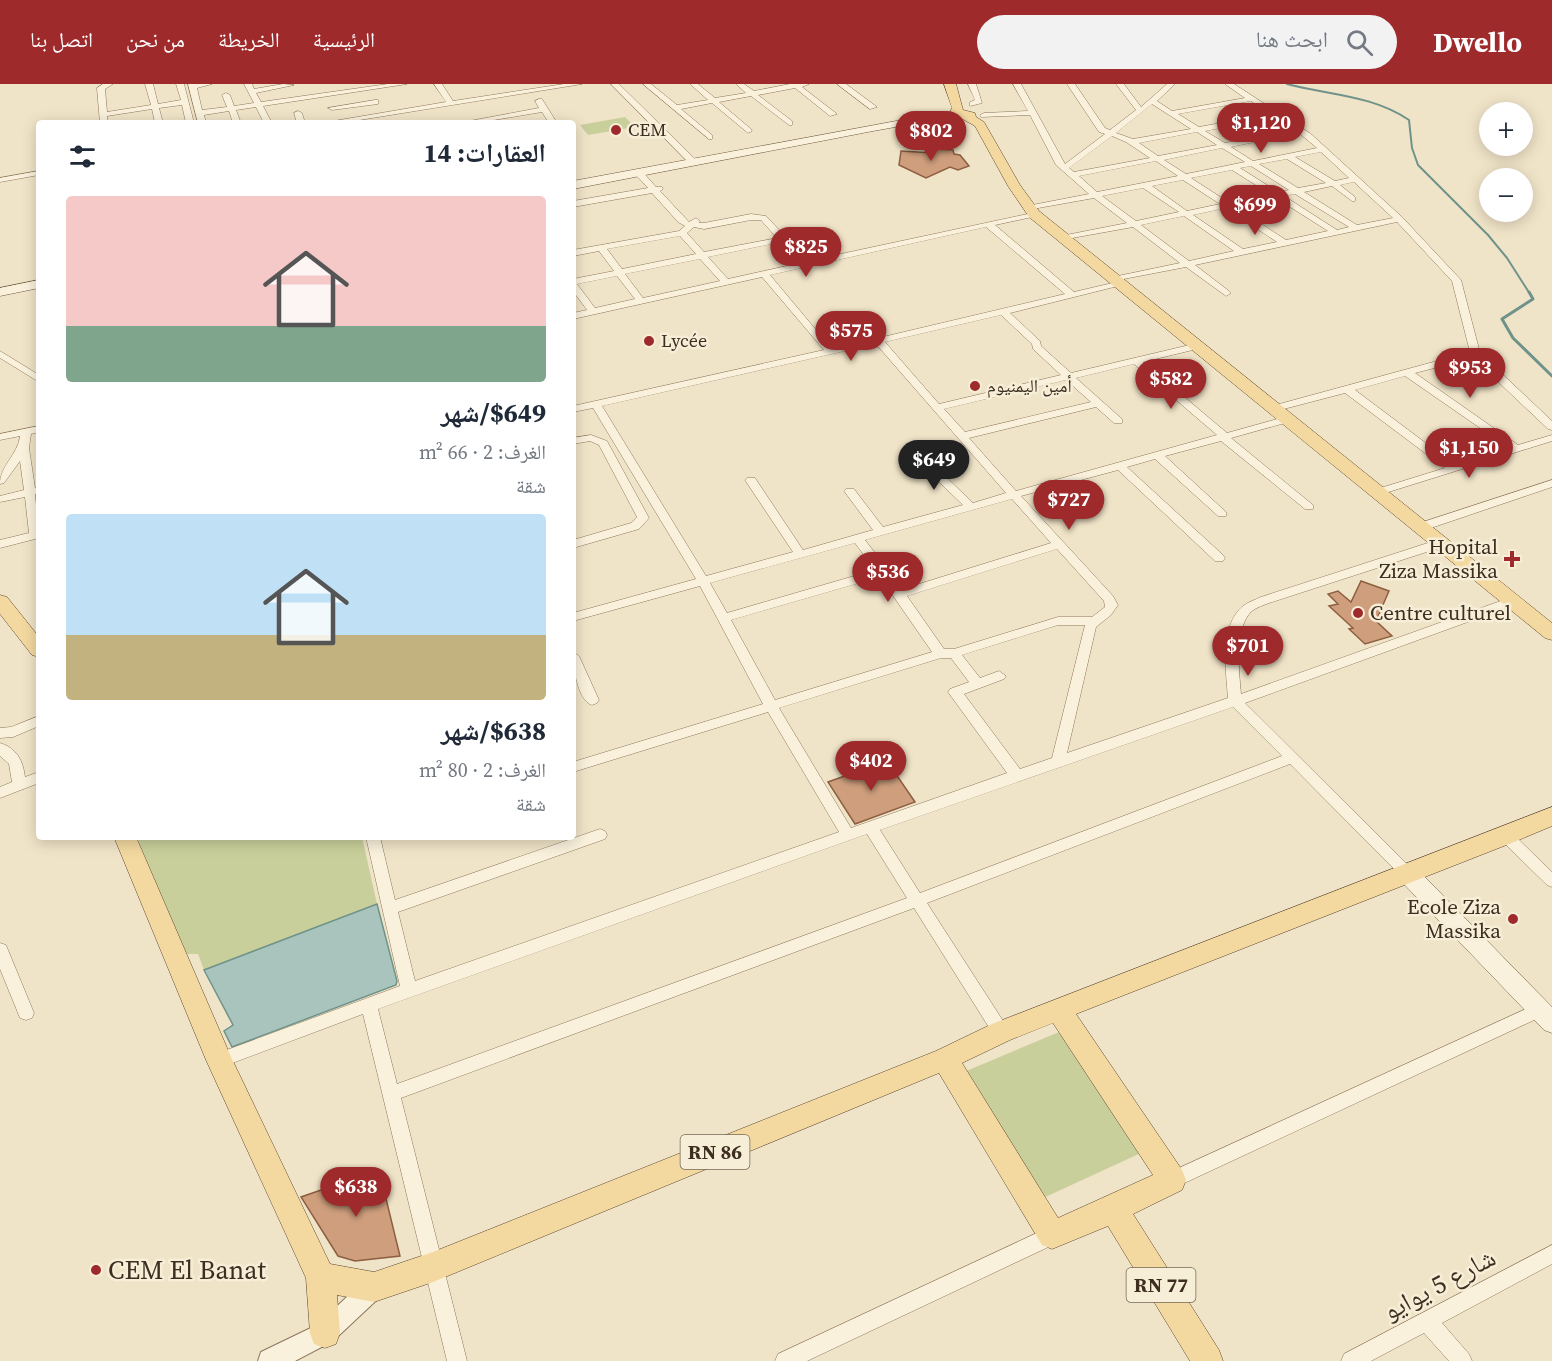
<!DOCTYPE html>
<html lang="ar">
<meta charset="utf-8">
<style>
body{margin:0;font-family:"Source Serif 4","Noto Naskh Arabic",serif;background:#f2f2f3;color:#1f2937;direction:rtl;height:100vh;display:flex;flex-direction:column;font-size:22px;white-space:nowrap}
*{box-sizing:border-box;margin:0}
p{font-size:20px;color:#747a83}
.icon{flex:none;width:33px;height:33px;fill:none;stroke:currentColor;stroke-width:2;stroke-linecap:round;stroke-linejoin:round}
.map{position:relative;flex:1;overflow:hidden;direction:ltr}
.details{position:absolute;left:36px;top:36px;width:540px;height:720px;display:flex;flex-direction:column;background:#fff;border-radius:6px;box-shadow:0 3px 15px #0003;direction:rtl}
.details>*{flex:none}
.fabs{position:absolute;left:1479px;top:18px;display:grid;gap:12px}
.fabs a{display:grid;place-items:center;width:54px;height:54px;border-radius:50%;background:#fff;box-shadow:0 3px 15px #0003;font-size:30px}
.price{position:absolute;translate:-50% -51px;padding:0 14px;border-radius:21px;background:#9e2a2b;color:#fff;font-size:20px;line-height:39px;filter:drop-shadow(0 2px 3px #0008)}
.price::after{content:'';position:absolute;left:50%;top:36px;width:18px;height:14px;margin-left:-9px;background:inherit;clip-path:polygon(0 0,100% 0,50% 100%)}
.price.active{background:#222;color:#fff}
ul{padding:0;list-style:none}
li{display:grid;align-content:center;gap:12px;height:318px;padding:0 30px}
li span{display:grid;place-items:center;height:186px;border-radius:6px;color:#555}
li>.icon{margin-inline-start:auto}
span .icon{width:108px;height:108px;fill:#fffc;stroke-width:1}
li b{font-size:26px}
h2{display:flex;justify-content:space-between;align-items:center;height:72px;padding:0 30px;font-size:26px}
header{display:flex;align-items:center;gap:36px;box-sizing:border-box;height:84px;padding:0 30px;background:#9e2a2b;color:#fff}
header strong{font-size:28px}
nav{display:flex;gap:33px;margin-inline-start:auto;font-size:21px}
.search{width:420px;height:54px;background:#f2f2f3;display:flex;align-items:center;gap:15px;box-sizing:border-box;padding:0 21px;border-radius:33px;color:#747a83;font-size:22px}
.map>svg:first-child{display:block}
</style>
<header>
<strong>Dwello</strong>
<div class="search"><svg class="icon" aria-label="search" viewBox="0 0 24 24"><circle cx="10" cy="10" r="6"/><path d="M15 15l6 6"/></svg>ابحث هنا</div>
<nav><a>الرئيسية</a><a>الخريطة</a><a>من نحن</a><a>اتصل بنا</a></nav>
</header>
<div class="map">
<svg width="1552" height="1277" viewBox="0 0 1552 1277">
<rect width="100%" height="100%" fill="#f0e4c8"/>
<path fill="#c9cf9b" d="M625 33 635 43 588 51 580 41Z
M137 753H362L377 820 204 886 198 870H184Z
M1059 948 1141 1069 1041 1115 964 988Z"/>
<path fill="#a9c4bc" stroke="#6f938a" stroke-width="1.5" d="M377 820 397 897 396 901 232 963 224 947 233 941 204 886Z"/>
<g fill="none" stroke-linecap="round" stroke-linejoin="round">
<path stroke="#6f938a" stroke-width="2" d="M1287 0C1329 11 1372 11 1409 36L1412 64 1418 81 1488 151 1507 174 1530 210"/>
<path stroke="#6f938a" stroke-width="3" d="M1529 208 1533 215 1502 235 1513 254 1552 292"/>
</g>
<path fill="#cf9f7d" stroke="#8d5f41" stroke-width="1.5" d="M934 65 953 66 954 70 960 71 969 82 958 86 950 83 926 94 899 81 901 67 933 69Z
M1361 497 1389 507 1376 537 1392 552 1365 560 1349 545 1353 544 1329 522 1338 520 1328 510 1338 507 1351 518Z
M887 677 915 718 855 740 828 698Z
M379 1086 400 1172 355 1177 338 1172 301 1113Z"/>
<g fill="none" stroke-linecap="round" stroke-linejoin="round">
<defs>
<path id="minor" d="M103 0H113L105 5 107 28 151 21 145 0H153L158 20 181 16 176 0H184L194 39H186L182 21 159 24 163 39H155L152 25 107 32 108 39H100L97 4Z
M188 0H212L197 4 202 26 227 23 222 11 226 9 230 11 234 22 254 19 244 0H252L254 5 283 0 294 1 256 9 261 18 388 0H407L263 22 272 39H264L256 23 236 26 241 39H233L229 27 204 31 206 39H198Z
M434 0H442L453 17 564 0H582L341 39H322L446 18Z
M611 0H619L696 76V80H690Z
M643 0H651L677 21 708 16 690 0H698L715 14 746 9 736 0H744L754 7 790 0H809L802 3 837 30 830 32 795 4 758 11 792 37V41H789L751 12 719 18 751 45 752 47 748 49 712 19 681 25 712 51V55H709Z
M837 0H846L877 23 870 25Z
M968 0H976L982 19 970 22V18L975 16Z
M1013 0H1021L1065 80 1105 50 1099 48 1067 0H1075L1105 44 1110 46 1136 26 1116 0H1124L1141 23 1167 0H1175L1157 17 1172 27 1245 14 1225 0H1234L1311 50 1402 133 1461 196 1480 269 1552 337V346L1548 345 1473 274 1415 289 1518 361 1552 351V357L1382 410H1374V406L1445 384 1345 309 1276 327 1271 324 1272 322 1470 268 1452 197 1397 138 1195 181 1229 207 1231 209 1226 212 1186 183 1113 197V193L1180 179 1133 143 1061 156V152L1127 139 1094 114 1027 126V122L1089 110 1056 81 1030 31 981 33 980 31 984 29 1028 27ZM1251 17 1270 30 1199 43 1178 30ZM1152 20 1191 45 1133 55 1116 49ZM1275 34 1293 46 1225 59 1205 47ZM1197 48 1217 61 1158 72 1139 59ZM1299 49 1317 64 1253 77 1231 63ZM1112 52 1126 58 1150 74 1074 88 1069 84ZM1222 64 1245 78 1186 90 1164 76ZM1321 68 1349 94 1335 97 1295 73ZM1287 75 1326 99 1298 104 1259 80ZM1156 77 1178 92 1097 108 1079 92ZM1251 82 1289 106 1278 108 1240 84ZM1232 86 1270 110 1228 118 1191 94ZM1183 96 1220 120 1187 127 1152 102ZM1354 98 1393 134 1357 141 1304 108 1332 102 1352 117H1355V113L1340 101ZM1143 104 1179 128 1136 137 1102 112ZM1295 110 1349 143 1337 146 1284 112ZM1276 114 1328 147 1286 156 1234 122ZM1226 124 1277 158 1243 165 1193 131ZM1184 132 1234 167 1189 177 1141 141ZM1405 292 1509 364 1455 381 1355 306Z
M539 15H542L557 39H549L542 28 476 39H459L539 24 535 17Z
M375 16H378V20L332 26 328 24Z
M298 27 302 29 305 39H297L294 29Z
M635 86H641L656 103H662L663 105 660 107 689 138 696 134 700 137 699 139H704L751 130 766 132 808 177 1037 128V132L995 141 1074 208 1121 197 1126 200 1010 229 1040 257 1041 262 1071 289 1198 259 1203 262 1201 264 1143 278 1227 349 1288 332 1292 333V337L1231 354 1313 421V425H1305L1221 357 1165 372 1226 428V432H1218L1155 375 1127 383 1223 471 1225 474 1223 477H1215L1118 386 1021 412 1113 512 1118 521 1111 531 1096 543 1067 669 1228 614C1226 587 1219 542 1243 522 1248 518 1255 516 1261 513L1437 456H1445L1447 459 1445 462 1269 519C1264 521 1257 523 1252 527 1234 543 1239 588 1241 610L1509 514H1517L1519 517 1517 520 1245 619 1413 786 1416 790 1413 794 1408 796 1403 794 1290 680 927 819 1007 943 1009 948 1007 953 1001 955 995 953 914 824 401 1014 467 1277H447L363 930 219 984 213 981 211 976 213 971 400 902 366 753H380L395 816 600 745 605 747 607 751 605 755 398 828 415 897 839 748 768 628 573 688V678L763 620 700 502 573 537V529L696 495 593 324 573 328V322L824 266 762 193 573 235V229L587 226 573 207V195L614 187 599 167 573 172V166L679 147 685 142 678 138 652 109 573 123V117L648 104 635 90ZM751 136H761L777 154 704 168 687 149 694 143 704 145ZM986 143 1065 210 832 265 770 191ZM680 152 696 170 622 185 607 165ZM781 158 800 179 728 195 708 173ZM700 175 720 197 643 214 625 190ZM617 192 635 215 595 224 577 200ZM1001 231 1032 260 1033 265 1061 291 939 320 885 258ZM876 260 1006 409 973 419 921 369H913V373L963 421 883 443 854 405H846L844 407 873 446 803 466 755 394H747L745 396 793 468 706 492 602 322ZM1134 280 1217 351 1016 407 969 354 1096 323 1114 339H1122V335L1076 294ZM1066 296 1091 318 965 348 944 325ZM1012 415 1051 459 903 505 865 456ZM855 459 875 486 727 529 710 499ZM1057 465 1104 517 1105 523 1092 533H1058L954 565H944L907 512ZM880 493 932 568 775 616 731 536ZM1058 541H1085L1052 674 1020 685 964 610 1004 595 1006 592 999 587 980 594 962 571ZM941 574H951L969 598 950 605 948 608 1007 689 851 744 779 624ZM1233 623 1282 672 920 809 880 746ZM867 750 907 814 397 1000 378 925Z
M39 87V91L0 98V94Z
M0 267 39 291V298L0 274Z
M39 342V348L31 350 29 364 35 404 39 403V409L35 410 39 454 0 464V456L29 449 25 413 0 418V412L24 406 20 377 4 399 0 400C0 381 18 371 20 352L0 356V350Z
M591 351 607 357 649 434 639 445 573 464V456L631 439 637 433 599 361 590 357 573 360V354Z
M1552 396V403L1425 446 1421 447 1415 443 1417 440Z
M573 568 579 572 599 616 597 619 592 621C577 616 573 581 573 568Z
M39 632V642L13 653 0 654V644L11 643Z
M0 659C17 664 23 677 25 693L39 688V699L0 714V703L12 698 9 680 0 672Z
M1506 746 1511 748 1552 788V803L1547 801 1501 756 1499 752 1501 748Z
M0 859 6 861 8 866 34 929 32 934 26 936 20 934 18 929 0 885Z
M1539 919 1545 921 1547 926 1545 931 1178 1102 1172 1105 1166 1102 1163 1096 1166 1090Z
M1052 1142 1059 1144 1061 1151 1059 1158 807 1277H775L778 1270Z
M1552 1161V1180L1442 1239 1469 1270 1472 1277H1449L1424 1249 1371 1277H1341L1344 1270Z"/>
<path id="tertiary" d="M374 1191 382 1195 386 1203 382 1211 333 1257 295 1277H258L261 1268 317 1241 366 1195Z"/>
<path id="secondary" d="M962 28 967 31 966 33 934 36 873 47 573 105V97L934 30Z
M39 196V204L0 212V204Z
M1408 781 1416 784 1552 923V949L1544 946 1400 796 1397 790 1400 784Z"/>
<path id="primary" d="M944 0H956L963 26 975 29 976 33 984 38 1020 101 1039 127 1552 539V556L1545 554 1029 133 1008 102 975 42 950 28 952 24Z
M0 511 7 513 39 553V573L32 571 0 530Z
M1552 723V742L1514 758 1076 930 1182 1086 1186 1096 1182 1106 1133 1130 1219 1266 1223 1277H1190L1108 1142 1052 1165 1042 1161 939 989 433 1198 374 1218 337 1211 340 1249 336 1260 325 1264 314 1260 310 1249 306 1194 206 976 114 753H136L231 973 330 1180 374 1188 433 1168 936 967 992 940ZM1053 939 1153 1091 1058 1134 962 979 1010 956Z"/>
</defs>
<use href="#minor" stroke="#8d765c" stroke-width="1"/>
<use href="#tertiary" stroke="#8d765c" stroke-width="2"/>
<use href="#secondary" stroke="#6f573f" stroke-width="1"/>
<use href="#primary" stroke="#5b4430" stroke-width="1"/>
<use href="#minor" fill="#faf1dc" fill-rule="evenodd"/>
<use href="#tertiary" fill="#faf1dc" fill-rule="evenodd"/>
<use href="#secondary" fill="#faf1dc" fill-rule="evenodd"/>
<use href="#primary" fill="#f3d9a0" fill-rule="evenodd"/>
</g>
<g fill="#9e2a2b" stroke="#f7eed8" stroke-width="2">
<circle cx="616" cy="46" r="6"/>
<circle cx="649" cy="257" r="6"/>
<circle cx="975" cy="302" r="6"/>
<path d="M1509 466h6v6h6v6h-6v6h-6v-6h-6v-6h6z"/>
<circle cx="1358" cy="529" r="6"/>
<circle cx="1513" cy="835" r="6"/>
<circle cx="96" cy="1186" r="6"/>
</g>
<g text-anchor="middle" stroke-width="5" stroke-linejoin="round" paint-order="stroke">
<g font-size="18" fill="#3d2e20" stroke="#f7eed8" text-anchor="start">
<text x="628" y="52">CEM</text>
<text x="661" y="263">Lycée</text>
<text x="987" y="308">أمين اليمنيوم</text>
</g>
<g fill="#f7eed8" stroke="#756857" stroke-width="1.5">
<rect x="680.5" y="1051" width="69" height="34" rx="4.5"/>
<rect x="1126.5" y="1184" width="69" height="34" rx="4.5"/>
</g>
<g font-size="20" font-weight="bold" fill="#3d2e20">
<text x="715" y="1075">RN 86</text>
<text x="1161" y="1208">RN 77</text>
</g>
<g font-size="21" fill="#3d2e20" stroke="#f7eed8" text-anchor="end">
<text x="1498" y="470">Hopital<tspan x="1498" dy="24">Ziza Massika</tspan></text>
<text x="1370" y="536" text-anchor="start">Centre culturel</text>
<text x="1501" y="830">Ecole Ziza<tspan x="1501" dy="24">Massika</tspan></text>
</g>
<g font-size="26" fill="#3d2e20" stroke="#f7eed8" text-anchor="start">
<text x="108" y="1195">CEM El Banat</text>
</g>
<g font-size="26" fill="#3d2e20" stroke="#f7eed8">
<text transform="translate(1439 1200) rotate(-28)" y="9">شارع 5 يوايو</text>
</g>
</g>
</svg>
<div class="fabs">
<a>+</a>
<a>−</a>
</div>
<b class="price" style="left:1261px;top:70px">$1,120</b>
<b class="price" style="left:931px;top:78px">$802</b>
<b class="price" style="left:1255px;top:152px">$699</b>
<b class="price" style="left:806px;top:194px">$825</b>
<b class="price" style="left:851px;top:278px">$575</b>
<b class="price" style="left:1470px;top:315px">$953</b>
<b class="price" style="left:1171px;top:326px">$582</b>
<b class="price" style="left:1469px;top:395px">$1,150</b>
<b class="price active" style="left:934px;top:407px">$649</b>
<b class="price" style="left:1069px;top:447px">$727</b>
<b class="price" style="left:888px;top:519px">$536</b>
<b class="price" style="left:1248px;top:593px">$701</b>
<b class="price" style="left:871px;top:708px">$402</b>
<b class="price" style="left:356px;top:1134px">$638</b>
<section class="details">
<h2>العقارات: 14<svg class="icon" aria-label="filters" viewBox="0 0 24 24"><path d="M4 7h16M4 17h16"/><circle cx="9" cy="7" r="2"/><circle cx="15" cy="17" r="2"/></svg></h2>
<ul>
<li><span style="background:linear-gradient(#f6c9c9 70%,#7fa58c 0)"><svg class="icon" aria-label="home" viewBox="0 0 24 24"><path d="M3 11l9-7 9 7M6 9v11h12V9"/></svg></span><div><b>$649/شهر</b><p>الغرف: 2 · 66 m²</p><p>شقة</p></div></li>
<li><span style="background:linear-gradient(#bfe0f5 65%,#c2b280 0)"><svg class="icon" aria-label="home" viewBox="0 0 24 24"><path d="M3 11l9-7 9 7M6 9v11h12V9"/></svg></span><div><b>$638/شهر</b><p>الغرف: 2 · 80 m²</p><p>شقة</p></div></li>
</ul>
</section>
</div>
